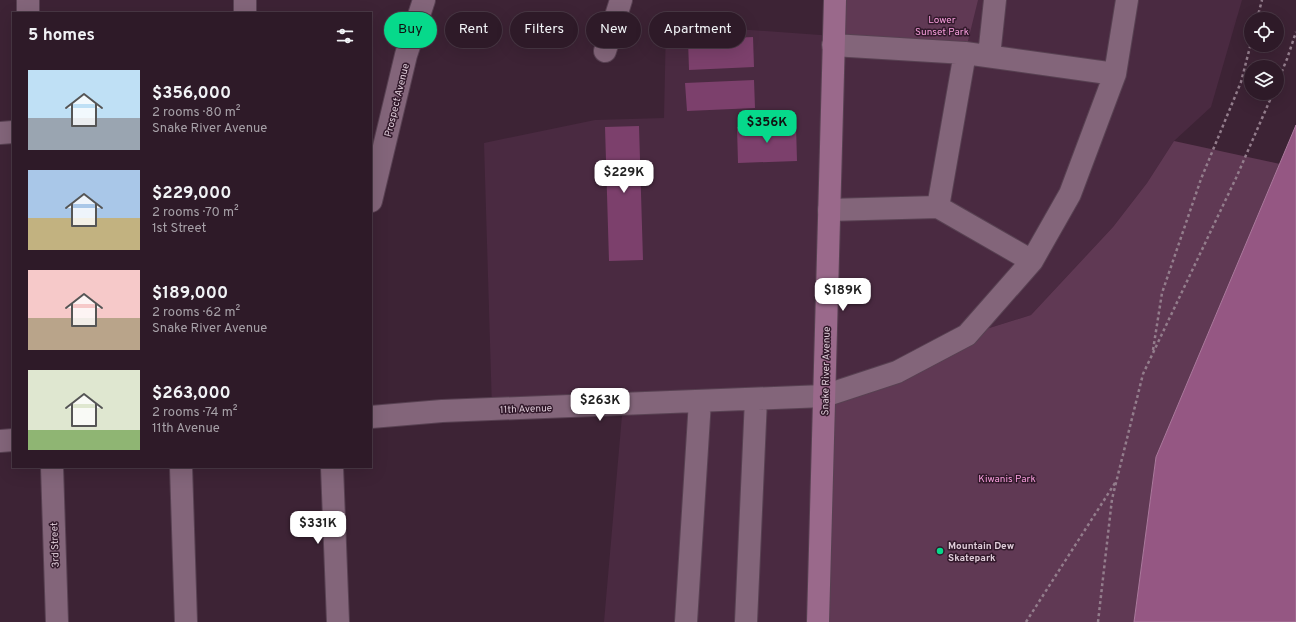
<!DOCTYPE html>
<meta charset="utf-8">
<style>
body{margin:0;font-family:Overpass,sans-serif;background:#3a2734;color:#f1f3f6;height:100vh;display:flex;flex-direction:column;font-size:15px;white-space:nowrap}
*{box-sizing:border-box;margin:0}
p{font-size:13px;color:#a7a1a8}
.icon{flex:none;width:22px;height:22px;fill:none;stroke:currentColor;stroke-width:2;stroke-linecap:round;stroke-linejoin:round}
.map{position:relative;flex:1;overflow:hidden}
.side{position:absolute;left:12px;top:12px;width:360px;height:456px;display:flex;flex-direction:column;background:#2e1a28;border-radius:0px;box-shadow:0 4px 16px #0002,0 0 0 1px #493845}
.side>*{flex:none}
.guide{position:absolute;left:384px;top:12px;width:380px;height:36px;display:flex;gap:8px}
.buttons{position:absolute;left:1244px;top:12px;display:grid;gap:8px}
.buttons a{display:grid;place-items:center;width:40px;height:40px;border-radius:50%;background:#2e1a28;box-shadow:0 4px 16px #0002,0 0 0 1px #493845;font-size:20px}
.price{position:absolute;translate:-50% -34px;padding:0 9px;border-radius:8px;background:#fff;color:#222;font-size:13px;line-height:26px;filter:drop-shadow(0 1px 2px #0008)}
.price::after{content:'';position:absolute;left:50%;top:24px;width:12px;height:9px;margin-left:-6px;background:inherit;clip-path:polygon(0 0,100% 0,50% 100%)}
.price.on{background:#06d98b;color:#111}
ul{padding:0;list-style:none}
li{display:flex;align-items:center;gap:12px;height:100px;padding:0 16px}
li span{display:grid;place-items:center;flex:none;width:112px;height:80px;border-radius:0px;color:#555}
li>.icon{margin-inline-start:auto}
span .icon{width:48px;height:48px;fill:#fffc;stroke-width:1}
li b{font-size:17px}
h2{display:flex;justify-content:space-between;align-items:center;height:48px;padding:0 16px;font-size:17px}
.chip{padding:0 14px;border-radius:18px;background:#2e1a28;box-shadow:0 4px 16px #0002,0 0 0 1px #493845;font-size:14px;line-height:36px}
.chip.on{background:#06d98b;color:#111}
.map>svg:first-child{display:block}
</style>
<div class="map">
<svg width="1296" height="622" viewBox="0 0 1296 622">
<rect width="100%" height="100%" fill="#3d2335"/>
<path fill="#4a2a41" d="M835 0H1242L1211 107 1174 141 1147 183 1113 227 1031 315 967 335 818 622H604L623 404 492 409 484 143 595 120 664 118 666 24 834 36Z"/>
<path fill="#603954" d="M839 0H978L965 53 834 36Z
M1174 141 1280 164 1156 457 1134 622H818L824 396 967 335 1031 315 1113 227 1147 183Z"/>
<path fill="#955783" stroke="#ab7a9d" d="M1296 125V622H1134L1156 457Z"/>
<path fill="#7c406c" d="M753 37 754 67 689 70 688 40Z
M754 80 755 108 687 111 685 83Z
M796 125 797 161 738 163 737 127Z
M639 126 643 260 609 261 605 127Z"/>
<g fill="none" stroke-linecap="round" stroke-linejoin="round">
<defs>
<path id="minor" d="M28 0V13
M245 13V0
M833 45 965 53 1115 74
M605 51 621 0
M989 56 995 0
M0 133 13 132
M371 201 406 55 424 0
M829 210 938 207
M1032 261 1070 194 1115 74 1127 0
M371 417 442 411 824 396 897 372 967 335 1032 261 938 207 965 53
M0 441 13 440
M52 467 57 622
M181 467 186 622
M332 467 338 622
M686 622 700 401
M746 622 756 399"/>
<path id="major" d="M818 622 835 0"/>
</defs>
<use href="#minor" stroke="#584152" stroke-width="24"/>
<use href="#major" stroke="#584152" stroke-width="24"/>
<path stroke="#937d8c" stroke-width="2.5" stroke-dasharray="3 3" stroke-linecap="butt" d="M1257 19 1262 0
M1277 83 1287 59 1296 32
M1153 350 1162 293 1201 179 1241 82 1251 43
M1026 622 1115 483
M1098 622 1112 499 1143 374 1236 178 1273 93"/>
<use href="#minor" stroke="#83657a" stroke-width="22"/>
<use href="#major" stroke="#9a698b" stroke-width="22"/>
</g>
<circle fill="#06d98b" stroke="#32192b" stroke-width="1.5" cx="940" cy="551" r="4"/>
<g text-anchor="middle" stroke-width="3" stroke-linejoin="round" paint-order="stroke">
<g font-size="10" fill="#f79edc" stroke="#32192b">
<text x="942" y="23">Lower<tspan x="942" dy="12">Sunset Park</tspan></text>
<text x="1007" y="482">Kiwanis Park</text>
</g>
<g font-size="10" fill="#dfcdd9" stroke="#32192b">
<text transform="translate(396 100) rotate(-76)" y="4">Prospect Avenue</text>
<text transform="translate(825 371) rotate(-89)" y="4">Snake River Avenue</text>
<text transform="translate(526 408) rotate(-2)" y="4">11th Avenue</text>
<text transform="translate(54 545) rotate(-92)" y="4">3rd Street</text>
</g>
<g font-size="10" font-weight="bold" fill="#dfcdd9" stroke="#32192b" text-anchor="start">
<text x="948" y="549">Mountain Dew<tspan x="948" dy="12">Skatepark</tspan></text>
</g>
</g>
</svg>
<div class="buttons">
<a><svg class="icon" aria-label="locate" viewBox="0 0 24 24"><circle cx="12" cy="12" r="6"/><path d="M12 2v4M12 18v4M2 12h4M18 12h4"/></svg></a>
<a><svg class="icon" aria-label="layers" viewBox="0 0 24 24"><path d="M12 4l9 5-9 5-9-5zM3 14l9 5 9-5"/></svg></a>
</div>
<b class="price on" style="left:767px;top:144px">$356K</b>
<b class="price" style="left:624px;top:194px">$229K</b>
<b class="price" style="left:843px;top:312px">$189K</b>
<b class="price" style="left:600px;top:422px">$263K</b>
<b class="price" style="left:318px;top:545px">$331K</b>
<div class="guide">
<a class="chip on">Buy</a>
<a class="chip">Rent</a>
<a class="chip">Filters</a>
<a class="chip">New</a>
<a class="chip">Apartment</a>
</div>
<section class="side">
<h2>5 homes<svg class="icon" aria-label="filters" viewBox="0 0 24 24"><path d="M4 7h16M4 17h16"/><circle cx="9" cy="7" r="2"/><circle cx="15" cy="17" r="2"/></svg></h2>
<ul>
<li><span style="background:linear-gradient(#bfe0f5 60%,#9aa5b1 0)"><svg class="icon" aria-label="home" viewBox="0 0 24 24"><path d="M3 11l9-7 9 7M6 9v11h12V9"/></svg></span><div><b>$356,000</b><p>2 rooms · 80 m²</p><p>Snake River Avenue</p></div></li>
<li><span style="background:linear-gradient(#a9c7e8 60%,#c2b280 0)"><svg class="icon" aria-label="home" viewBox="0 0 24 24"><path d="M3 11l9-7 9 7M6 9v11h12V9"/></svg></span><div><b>$229,000</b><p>2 rooms · 70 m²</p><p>1st Street</p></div></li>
<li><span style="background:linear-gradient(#f6c9c9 60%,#b9a48a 0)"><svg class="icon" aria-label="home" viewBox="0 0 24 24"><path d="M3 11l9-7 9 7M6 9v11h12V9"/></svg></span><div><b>$189,000</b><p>2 rooms · 62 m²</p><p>Snake River Avenue</p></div></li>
<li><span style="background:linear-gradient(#dfe7d0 75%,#8fb573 0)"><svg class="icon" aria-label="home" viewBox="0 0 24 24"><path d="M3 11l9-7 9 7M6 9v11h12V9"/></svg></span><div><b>$263,000</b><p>2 rooms · 74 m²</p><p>11th Avenue</p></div></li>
</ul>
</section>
</div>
